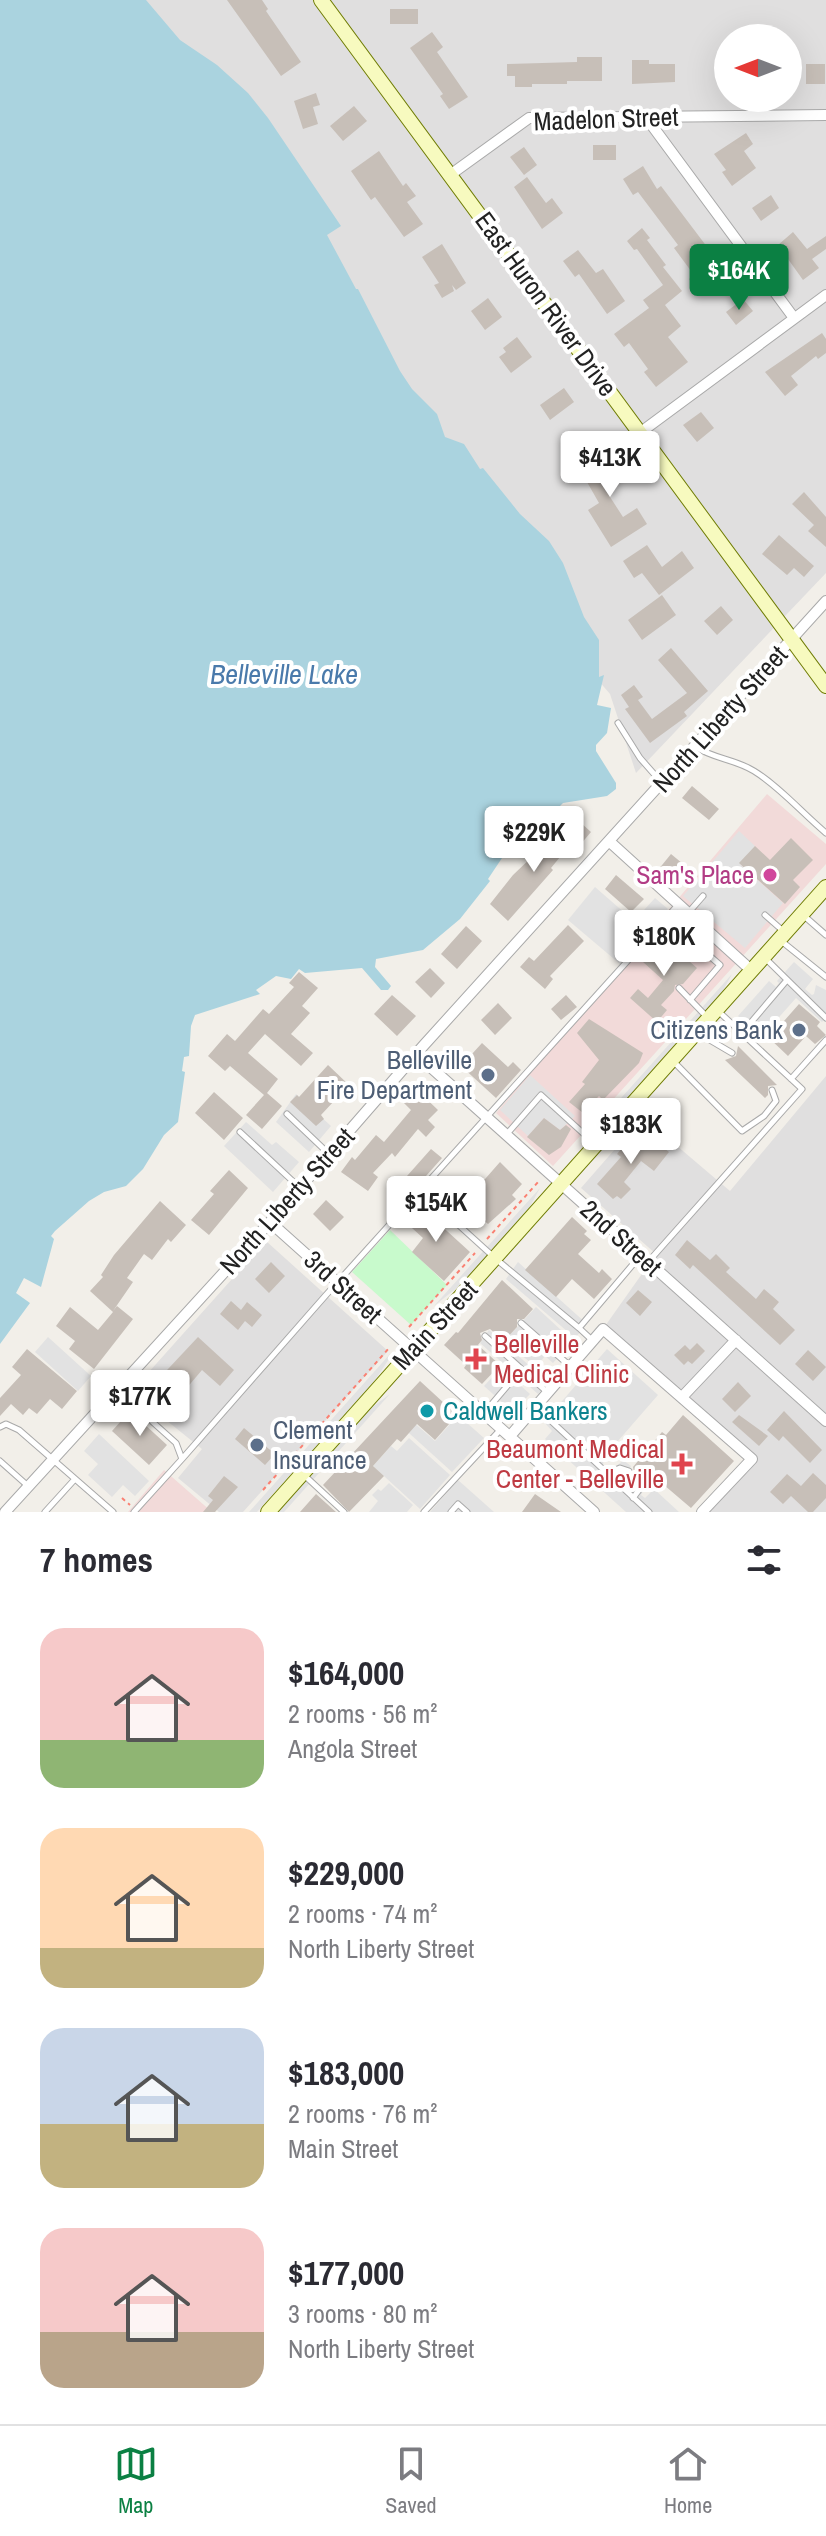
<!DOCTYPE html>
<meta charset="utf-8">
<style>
body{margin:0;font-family:"Archivo Narrow",sans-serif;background:#f7f7f7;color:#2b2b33;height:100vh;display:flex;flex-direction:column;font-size:30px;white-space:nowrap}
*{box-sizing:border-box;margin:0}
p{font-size:26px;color:#7c7c81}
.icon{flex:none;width:44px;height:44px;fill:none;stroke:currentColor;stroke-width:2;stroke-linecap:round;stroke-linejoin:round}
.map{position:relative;height:1512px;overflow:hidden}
.side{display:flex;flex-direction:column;background:#fff;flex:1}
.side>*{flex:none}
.needle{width:52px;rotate:270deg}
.controls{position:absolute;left:714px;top:24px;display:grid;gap:16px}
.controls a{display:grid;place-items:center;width:88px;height:88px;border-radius:50%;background:#fff;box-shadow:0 8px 32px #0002;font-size:40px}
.price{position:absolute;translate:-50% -68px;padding:0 18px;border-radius:8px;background:#fff;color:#222;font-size:26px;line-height:52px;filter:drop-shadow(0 2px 4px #0008)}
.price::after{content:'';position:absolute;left:50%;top:48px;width:24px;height:18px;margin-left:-12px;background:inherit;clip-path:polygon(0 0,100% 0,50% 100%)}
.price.active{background:#0b8043;color:#fff}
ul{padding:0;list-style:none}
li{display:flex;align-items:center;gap:24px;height:200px;padding:0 40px}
li span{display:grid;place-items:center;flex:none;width:224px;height:160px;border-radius:24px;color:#555}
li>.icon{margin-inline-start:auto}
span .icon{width:96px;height:96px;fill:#fffc;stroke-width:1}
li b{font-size:34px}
h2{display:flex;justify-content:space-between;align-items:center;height:96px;padding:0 40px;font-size:34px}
.dock{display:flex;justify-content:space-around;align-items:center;height:112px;border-top:2px solid #e1e1e2;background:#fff;font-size:22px;color:#7c7c81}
.dock a{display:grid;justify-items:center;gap:4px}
.dock .active{color:#0b8043}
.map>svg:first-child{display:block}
</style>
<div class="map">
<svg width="826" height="1512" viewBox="0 0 826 1512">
<rect width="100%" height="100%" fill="#f2efe9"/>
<path fill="#e0dfdf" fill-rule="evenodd" d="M14 0H826V573L636 773 610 694ZM728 38H788V98H728Z
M826 1076V1512H702L752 1458 603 1329 656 1254 581 1188 643 1117 730 1191Z
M266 1241 388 1351 243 1512H219L178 1478 202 1449 131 1392Z"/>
<path fill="#f2dad9" d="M767 794 826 844V864L553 1166 496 1113Z
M164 1470 212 1512H128Z"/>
<path fill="#c8facc" d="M390 1230 447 1285 411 1325 352 1272Z"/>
<path fill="#e2e2e2" d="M739 831 755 846 740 864 783 903 745 948 683 896Z
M595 887 634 921 655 898 668 909 620 964 568 920Z
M794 962 813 979 805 989 812 995 814 994 816 985 826 990V1017L822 1022 796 998 765 1033 758 1026 754 1030 738 1016 769 981 776 987 779 983 777 981Z
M732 974 719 998 603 1127 580 1144Z
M530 1075 575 1116 560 1130 544 1118 528 1136 500 1110Z
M296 1094 331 1126 309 1152 276 1122Z
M246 1122 272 1145 276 1142 299 1162 273 1192 224 1146Z
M540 1188 527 1212 499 1243 463 1283 434 1306Z
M518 1262 587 1324 575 1338 506 1279Z
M536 1307 573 1341 553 1363 545 1356 536 1367 504 1341Z
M489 1330 549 1383 538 1394 480 1343Z
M48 1337 91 1376 78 1391 35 1352Z
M607 1349 658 1395 604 1457 603 1465 608 1471 613 1470 623 1460 631 1466 623 1477 632 1485 642 1473 648 1481 641 1495 645 1498 654 1489 679 1512H626L545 1439 552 1431 544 1422Z
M390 1354 391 1356 373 1383 257 1512H249Z
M501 1368 530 1394 513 1412 484 1386Z
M390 1394 284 1512H276L367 1411Z
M396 1407 435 1441 458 1415 484 1438 452 1472 389 1415Z
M99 1434 149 1481 135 1496 123 1485 112 1497 88 1475 98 1464 84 1451Z
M409 1438 450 1475 420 1509 373 1466 391 1446 397 1451Z
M458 1480 494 1512H430Z
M389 1483 413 1505 407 1512H369L378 1501 372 1495 378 1489 381 1491Z"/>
<path fill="#aad3df" d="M0 0H146L180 40 217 65 248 93 268 118 341 226 327 235 356 289H358L400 371 412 389 437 414 445 437 464 444 480 469 483 468 520 514 549 541 563 563 584 617 599 640V677L604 675 597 705 611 708 607 733 596 745V751L616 783V789L607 796 563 803 530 836 526 833 504 855 488 879 490 881 460 919 423 950 376 959 375 967 391 986 388 990H381L362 968 305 973 299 969 291 979 276 976 256 990 260 994 195 1015 191 1026 189 1056 184 1057 182 1071 185 1072 178 1122 164 1135 143 1169 126 1186 104 1192 89 1201 55 1231 51 1236 54 1239 41 1287 24 1278 16 1293 30 1303 0 1344Z"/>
<path fill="#c7bfb8" d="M227 0H262L268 9 266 11 301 62 281 76Z
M390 9H418V24H390Z
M432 32 443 47 437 52 468 97 449 109 440 96 443 94 410 48Z
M577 57H602V81H567V84H532V87H515V76H507V64L577 62Z
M632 60H649V64H675V82L632 84Z
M806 64H825V84H806Z
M316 93 320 105 313 107 318 124 303 129 294 101Z
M354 106 367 121 343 141 330 126Z
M746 133 753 144 744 151 756 168 732 186 722 172 726 170 714 154Z
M593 145H616V160H593Z
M524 147 537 165 524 175 510 157Z
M379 151 403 186 406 183 416 196 407 202 423 224 404 237 375 197 371 200 351 171Z
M643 166 657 189 661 186 726 272 698 292 689 279 694 275 674 248 678 245 638 192 633 195 623 179Z
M527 177 546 203 552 198 563 213 542 229 514 187Z
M771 195 779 208 761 221 752 208Z
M642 228 650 238 647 240 666 265 663 267 682 291 665 305 681 326 668 337 688 362 656 387 644 372 648 369 629 343 624 347 614 334 649 308 643 300 663 285 637 249 634 250 627 241Z
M793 232 807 249 826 236V249L812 259 819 268 803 280 778 245Z
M442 244 466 283 456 290 452 285 454 291 442 298 434 285 439 283 422 257Z
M578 250 596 273 603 269 625 301 607 314 579 274 575 277 563 261Z
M488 298 502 317 485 330 471 311Z
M743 299 753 311 736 325 726 312Z
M822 333 826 339V353L818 359 816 356 791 376 798 385 785 396 765 372Z
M517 337 532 357 511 373 499 357 506 352 503 348Z
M564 388 574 402 550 420 540 405Z
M701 412 714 428 697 442 683 425Z
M610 444 624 469 601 483 623 517 637 508 647 524 611 547 588 510 599 503 583 475 595 467 588 456Z
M804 492 826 517V547L808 531 814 525 792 504Z
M779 535 814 566 804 577 794 568 787 575 762 554Z
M647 545 662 567 682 551 694 568 659 595 642 573 634 578 623 561Z
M662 595 676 615 642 640 628 620Z
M721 606 733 620 717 635 704 621Z
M671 648 708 691 684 712 687 716 650 743 625 709 629 707 621 695 634 685 643 697 638 700 652 719 687 693 658 660Z
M692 786 719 809 709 820 682 798Z
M581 823 591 832 580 845 574 840 551 868 553 870 508 921 490 904 513 875 535 854 539 857 562 830 570 837Z
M791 838 813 860 793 880 800 887 785 904 739 863 755 846 770 860Z
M671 854 694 873 686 883 676 875 672 881 658 870Z
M616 875 644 899 631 912 605 889Z
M568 925 584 941 550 976 553 979 545 989 520 967 529 957 534 961Z
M466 926 482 941 457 969 441 954Z
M664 939 697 968 683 984 675 985 674 991 661 1005 667 1010 657 1022 630 998 638 989 648 998 663 980 643 962Z
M430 968 445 983 431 998 415 982Z
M299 972 318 988 302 1006 310 1013 291 1034 313 1053 301 1066 265 1034 248 1053 278 1079 267 1093 282 1106 262 1129 246 1115 264 1095 230 1066 225 1071 208 1056 227 1034 235 1041 263 1009 269 1014 294 987 289 983Z
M392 995 416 1016 397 1036 374 1014Z
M566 995 577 1007 561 1020 551 1009Z
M498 1003 512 1018 495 1035 481 1020Z
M799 1004 820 1022 817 1026 826 1035 815 1044 806 1036 788 1056 769 1038Z
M589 1019 643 1053 639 1063 603 1100 599 1096 583 1113 569 1102 585 1084 582 1082 599 1060 577 1033Z
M482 1043 508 1067 513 1062 521 1070 496 1098 461 1066Z
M738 1046 777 1085 768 1086V1095L765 1098 725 1060 736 1056Z
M328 1065 349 1085 321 1115 324 1119 316 1126 290 1102 297 1095 299 1097Z
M415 1088 438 1110 428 1120 435 1127 426 1137 418 1129 395 1157 392 1153 373 1173 378 1177 368 1191 341 1172 352 1157 355 1160 376 1135 384 1142 411 1110 402 1101Z
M214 1092 243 1118 224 1140 195 1113Z
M544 1118 560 1130 566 1125 571 1129 561 1147 549 1155 527 1137Z
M647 1135 669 1152 654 1171 641 1161 624 1182 631 1189 621 1199 617 1196 613 1199 597 1184 621 1157 617 1154 628 1141 637 1148Z
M431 1149 442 1158 410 1194 399 1185Z
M500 1162 522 1184 512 1195 516 1199 488 1224 464 1203Z
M229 1170 248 1188 209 1235 191 1220 214 1194 210 1191Z
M326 1200 344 1217 330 1231 313 1214Z
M160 1201 186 1225 171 1242 168 1239 152 1260 144 1254 127 1278 133 1282 113 1311 117 1306 133 1319 94 1369 69 1349 75 1341 56 1326 70 1307 98 1330 113 1312 90 1291 103 1277 101 1275 114 1255Z
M413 1207 422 1215 425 1211 470 1252 444 1281 412 1252 423 1238 402 1219Z
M572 1217 587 1231 584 1234 591 1240 578 1254 599 1273 602 1269 612 1279 594 1299 572 1279 556 1297 525 1270Z
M687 1240 710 1260 716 1254 730 1268 726 1272 756 1299 764 1289 779 1302 773 1309 795 1330 780 1345 693 1265 690 1269 675 1255Z
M271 1262 285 1276 269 1293 255 1279Z
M502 1280 533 1309 524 1319H517V1327L504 1341 490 1329 480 1333 482 1340 478 1345 500 1365 482 1384 464 1368 466 1365 444 1345 456 1332 458 1333Z
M638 1290 652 1302 640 1316 626 1303Z
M231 1301 241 1310 247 1302 262 1315 252 1327 245 1321 238 1330 220 1314Z
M198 1337 234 1370 220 1386 202 1370 174 1403 153 1385Z
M697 1343 705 1351 692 1364 688 1361 684 1365 674 1355 685 1345 690 1350Z
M27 1349 77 1391 62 1409 50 1399 37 1414 29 1408 23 1415 11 1404 0 1416V1398L21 1375 12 1367Z
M808 1350 826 1367 813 1381 795 1364Z
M420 1381 457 1415 435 1440 417 1424 401 1442 397 1439 373 1466 384 1476 349 1512 323 1485Z
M738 1382 751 1396 735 1412 722 1399Z
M130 1411 167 1445 149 1465 112 1431Z
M784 1411 822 1450 810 1463 783 1436 779 1441 767 1430Z
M683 1415 734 1461 691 1508 644 1468 639 1473 634 1472 633 1467 662 1432 666 1435Z
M739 1415 768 1436 759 1446 732 1422Z
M244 1428 275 1454 265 1465 235 1439Z
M813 1473 826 1485V1498L813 1512H808L791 1496 783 1504 770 1492 787 1474 801 1486Z
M224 1476 238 1487 215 1512H203L213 1500 208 1496Z
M316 1494 336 1512H300Z
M535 1494 561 1512H522Z"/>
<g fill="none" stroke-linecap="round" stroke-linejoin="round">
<defs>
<path id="lane" d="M618 723 640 758 662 783
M696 747C714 759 735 759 754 771 780 787 802 813 826 833
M689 912 703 896
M765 915 782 930
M803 915 826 935
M666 918 720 965 690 1000
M780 940 826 977
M765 958 826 1018
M679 988 706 1016
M698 1033 732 1053
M742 1033 787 980
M672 1060 742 1131 764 1116 776 1101 772 1090
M791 1079 826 1040
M287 1114 328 1153
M240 1132 299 1187
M506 1135 541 1095 595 1144
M420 1190 496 1259 579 1328
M649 1261 802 1089 717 1010
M521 1323 570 1366
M485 1336 547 1392
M593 1341 579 1328 640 1256
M117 1390 176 1443 182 1459 134 1512
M536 1407 649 1512
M485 1412 513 1379
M0 1427 6 1424 19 1430 113 1512
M182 1459 326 1295 678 905
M0 1461 28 1486
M607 1474 620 1468 629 1471
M304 1475 344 1512
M633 1498 639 1490 636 1477
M45 1512 75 1479
M424 1512 502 1428
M451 1512 458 1504 467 1512"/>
<path id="street" d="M645 116 794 318
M450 175 529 118 826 115
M641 432 826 295
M610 842 752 971
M416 1054 826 1421
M270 1222 594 1512
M683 1396 736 1340
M511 1435 603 1329 752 1459 702 1512
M5 1512 270 1222 424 1045 826 601"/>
<path id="secondary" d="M321 0 826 686
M268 1512 826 887"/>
</defs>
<use href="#lane" stroke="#a9a9a9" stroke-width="7"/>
<use href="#street" stroke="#a9a9a9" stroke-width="12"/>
<use href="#secondary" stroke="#707d05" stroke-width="16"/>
<path stroke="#fa8072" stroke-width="2" stroke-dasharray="4 4" stroke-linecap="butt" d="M487 1239 539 1181
M409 1327 475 1253
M263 1490 390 1347
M122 1498 130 1505"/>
<use href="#lane" stroke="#fff" stroke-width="5"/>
<use href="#street" stroke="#fff" stroke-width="10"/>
<use href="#secondary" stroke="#f7fabf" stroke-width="14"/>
</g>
<circle fill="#d1479c" stroke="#fff" stroke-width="3" cx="770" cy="875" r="8"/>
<g fill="#5c6f8a" stroke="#fff" stroke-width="3">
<circle cx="799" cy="1030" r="8"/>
<circle cx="488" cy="1075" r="8"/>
<circle cx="257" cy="1445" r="8"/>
</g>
<g fill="#e0444e" stroke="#fff" stroke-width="3">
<path d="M472 1347h8v8h8v8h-8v8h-8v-8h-8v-8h8z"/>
<path d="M678 1452h8v8h8v8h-8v8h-8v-8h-8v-8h8z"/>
</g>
<circle fill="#0f9aa8" stroke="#fff" stroke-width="3" cx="427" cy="1411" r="8"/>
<g text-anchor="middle" stroke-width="8" stroke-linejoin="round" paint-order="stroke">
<g font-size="26" fill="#222" stroke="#fff">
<text transform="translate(606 119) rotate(-2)" y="9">Madelon Street</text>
<text transform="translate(546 304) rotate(54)" y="9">East Huron River Drive</text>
<text transform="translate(720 719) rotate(-48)" y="9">North Liberty Street</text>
<text transform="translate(287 1201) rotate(-48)" y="9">North Liberty Street</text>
<text transform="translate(621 1238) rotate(42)" y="9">2nd Street</text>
<text transform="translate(343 1287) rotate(42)" y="9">3rd Street</text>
<text transform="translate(435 1325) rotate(-47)" y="9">Main Street</text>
</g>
<g font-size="26" fill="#b23c85" stroke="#fff" text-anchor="end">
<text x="754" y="884">Sam's Place</text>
</g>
<g font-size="26" fill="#4e5e75" stroke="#fff" text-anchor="end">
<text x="783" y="1039">Citizens Bank</text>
<text x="472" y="1069">Belleville<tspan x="472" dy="30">Fire Department</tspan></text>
<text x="273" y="1439" text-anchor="start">Clement<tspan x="273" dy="30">Insurance</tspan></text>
</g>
<g font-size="26" fill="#be3a42" stroke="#fff" text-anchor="start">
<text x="494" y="1353">Belleville<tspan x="494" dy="30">Medical Clinic</tspan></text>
<text x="664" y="1458" text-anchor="end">Beaumont Medical<tspan x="664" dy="30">Center - Belleville</tspan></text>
</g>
<g font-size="26" fill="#0d838f" stroke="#fff" text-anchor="start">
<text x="443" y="1420">Caldwell Bankers</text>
</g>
<g font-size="28" font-style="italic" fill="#4a7aab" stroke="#fff">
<text x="284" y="684">Belleville Lake</text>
</g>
</g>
</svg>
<div class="controls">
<a><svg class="needle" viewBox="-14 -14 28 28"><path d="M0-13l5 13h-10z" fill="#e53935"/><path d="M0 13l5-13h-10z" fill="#7c7c81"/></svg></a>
</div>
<b class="price active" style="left:739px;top:312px">$164K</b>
<b class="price" style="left:610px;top:499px">$413K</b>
<b class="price" style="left:534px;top:874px">$229K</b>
<b class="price" style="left:664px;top:978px">$180K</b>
<b class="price" style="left:631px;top:1166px">$183K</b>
<b class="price" style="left:436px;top:1244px">$154K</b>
<b class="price" style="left:140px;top:1438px">$177K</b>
</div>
<section class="side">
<h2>7 homes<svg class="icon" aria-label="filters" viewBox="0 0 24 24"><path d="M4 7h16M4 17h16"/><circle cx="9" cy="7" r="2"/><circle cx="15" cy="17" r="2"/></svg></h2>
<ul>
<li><span style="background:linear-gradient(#f6c9c9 70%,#8fb573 0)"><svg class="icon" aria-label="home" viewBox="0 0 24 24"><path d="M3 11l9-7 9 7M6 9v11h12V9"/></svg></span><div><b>$164,000</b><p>2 rooms · 56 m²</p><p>Angola Street</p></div></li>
<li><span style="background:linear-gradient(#ffd9b3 75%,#c2b280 0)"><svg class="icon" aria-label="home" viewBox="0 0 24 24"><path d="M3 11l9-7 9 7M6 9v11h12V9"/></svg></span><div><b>$229,000</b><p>2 rooms · 74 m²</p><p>North Liberty Street</p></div></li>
<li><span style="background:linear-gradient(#c9d6e8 60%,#c2b280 0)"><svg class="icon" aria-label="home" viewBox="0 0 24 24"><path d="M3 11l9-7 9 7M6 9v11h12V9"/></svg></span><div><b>$183,000</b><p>2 rooms · 76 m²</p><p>Main Street</p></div></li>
<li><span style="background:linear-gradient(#f6c9c9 65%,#b9a48a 0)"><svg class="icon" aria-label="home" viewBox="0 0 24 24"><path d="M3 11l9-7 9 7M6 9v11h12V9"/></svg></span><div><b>$177,000</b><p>3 rooms · 80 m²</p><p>North Liberty Street</p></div></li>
</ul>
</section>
<nav class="dock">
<a class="active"><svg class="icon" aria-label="map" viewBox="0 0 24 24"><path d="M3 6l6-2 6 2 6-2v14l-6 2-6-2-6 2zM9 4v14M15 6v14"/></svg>Map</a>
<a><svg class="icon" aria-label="saved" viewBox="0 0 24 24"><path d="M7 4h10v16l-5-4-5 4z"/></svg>Saved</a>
<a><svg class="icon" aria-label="home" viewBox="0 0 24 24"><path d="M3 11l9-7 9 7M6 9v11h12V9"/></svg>Home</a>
</nav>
